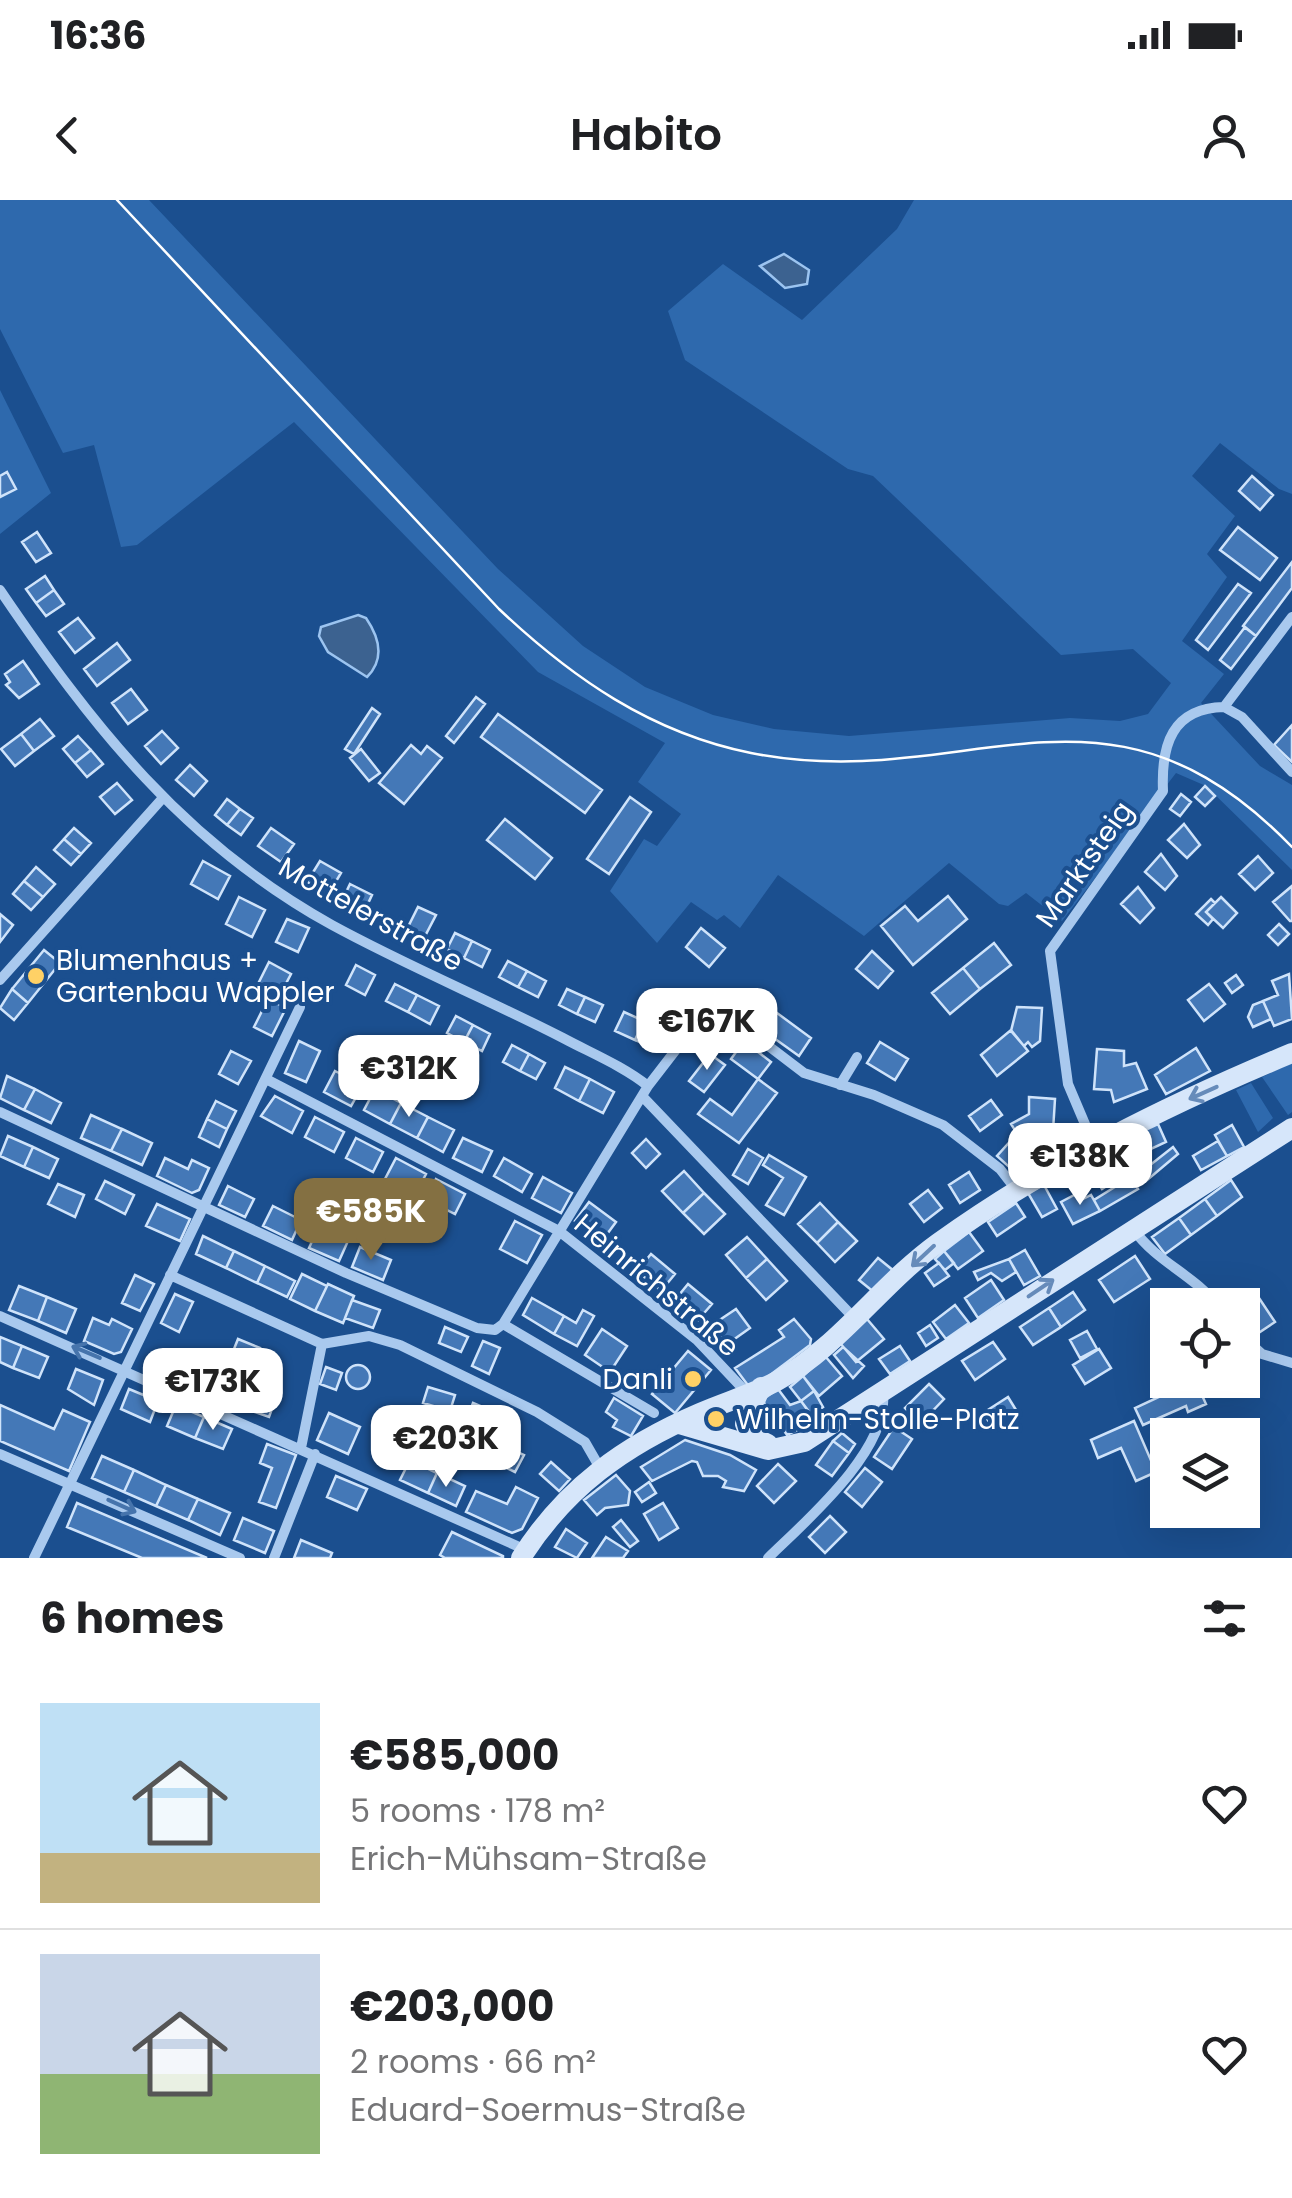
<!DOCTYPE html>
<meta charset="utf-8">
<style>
body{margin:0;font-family:Poppins,sans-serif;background:#f2f2f2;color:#202124;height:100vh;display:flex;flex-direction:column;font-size:38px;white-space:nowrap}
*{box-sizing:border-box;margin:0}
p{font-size:32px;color:#757577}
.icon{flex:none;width:55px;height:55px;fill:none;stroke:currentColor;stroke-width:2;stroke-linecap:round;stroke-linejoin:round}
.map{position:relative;height:1358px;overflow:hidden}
.details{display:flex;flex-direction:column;background:#fff;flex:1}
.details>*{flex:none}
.fabs{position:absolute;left:1150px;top:1088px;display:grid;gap:20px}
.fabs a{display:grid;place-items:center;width:110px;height:110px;border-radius:0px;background:#fff;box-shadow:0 10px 40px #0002;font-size:50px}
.price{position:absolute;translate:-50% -85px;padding:0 22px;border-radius:20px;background:#fff;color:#222;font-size:32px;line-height:65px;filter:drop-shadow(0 2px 5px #0008)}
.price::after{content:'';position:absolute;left:50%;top:60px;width:30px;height:22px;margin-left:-15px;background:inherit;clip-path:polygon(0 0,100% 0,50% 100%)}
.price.on{background:#847042;color:#fff}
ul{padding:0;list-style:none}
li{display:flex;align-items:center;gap:30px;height:250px;padding:0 40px}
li+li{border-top:2px solid #e0e0e0}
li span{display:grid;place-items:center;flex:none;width:280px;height:200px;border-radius:0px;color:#555}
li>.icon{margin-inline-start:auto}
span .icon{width:120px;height:120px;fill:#fffc;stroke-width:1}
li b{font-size:42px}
h2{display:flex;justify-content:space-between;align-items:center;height:120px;padding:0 40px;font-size:42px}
.status{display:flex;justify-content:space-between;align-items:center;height:70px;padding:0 50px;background:#fff;direction:ltr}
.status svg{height:28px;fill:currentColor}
header{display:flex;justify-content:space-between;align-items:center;height:130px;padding:0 40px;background:#fff;font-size:45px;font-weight:600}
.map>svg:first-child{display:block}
</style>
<div class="status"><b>16:36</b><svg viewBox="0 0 49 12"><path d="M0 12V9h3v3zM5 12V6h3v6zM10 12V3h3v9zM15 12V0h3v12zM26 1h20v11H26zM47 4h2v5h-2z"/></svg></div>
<header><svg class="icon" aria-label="back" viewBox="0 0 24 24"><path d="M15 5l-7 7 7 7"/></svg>Habito<svg class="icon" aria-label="person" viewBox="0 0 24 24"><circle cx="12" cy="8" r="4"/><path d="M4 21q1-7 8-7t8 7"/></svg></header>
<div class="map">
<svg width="1292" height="1358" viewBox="0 0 1292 1358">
<rect width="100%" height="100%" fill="#1b4f8f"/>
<path fill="#2e69ad" d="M0 0H149L498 369 583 446 645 487 713 515 774 529 849 536 1070 518 1120 521 1148 514 1171 483 1133 449 1061 455 873 276 848 269 685 160 668 111 723 64 802 120 897 29 914 0H1292V294L1279 289 1220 243 1192 276 1235 316 1207 354 1227 377 1182 441 1224 474 1201 503 1260 566 1292 585V670L1206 586 1176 573 1062 721 1026 693 1008 706 999 704 949 663 864 736 778 675 740 728 724 715 717 720 691 702 657 743 610 691 644 639 657 646 681 614 638 582 665 543 538 472 294 222 137 345 121 347 94 245 63 253 0 129Z
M0 190 51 293 0 334Z
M1292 863V912L1288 915 1262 877Z
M1251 883 1273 918 1258 932 1236 890Z"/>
<path fill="#3c6290" stroke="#9cc4f0" stroke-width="2.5" d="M784 54 809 70 807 84 785 88 760 66Z
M358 415 366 418C379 437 385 459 367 477L328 452 319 436 321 427Z"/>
<path fill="#4478b7" stroke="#cfe3fa" stroke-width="2.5" d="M7 272 16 289 0 297V276Z
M1252 276 1273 295 1260 310 1239 291Z
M1238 327 1277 358 1260 380 1220 350Z
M37 332 51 353 36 362 22 342Z
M1292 362V388L1256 436 1243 426Z
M45 376 54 390 36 403 26 389Z
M1238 384 1251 393 1208 450 1196 440Z
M54 390 64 404 46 416 36 403Z
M78 418 94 438 75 453 59 432Z
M1245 427 1256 436 1231 469 1220 460Z
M117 443 130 460 97 486 84 469Z
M23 461 39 484 19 498 6 485 10 482 5 474Z
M131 489 147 510 128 524 112 503Z
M476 497 485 504 454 543 446 536Z
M372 508 380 514 354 554 345 549Z
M498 514 602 590 585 613 481 537Z
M40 519 54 536 34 551 21 534Z
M1292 525V562L1274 545Z
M162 531 178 548 161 564 145 546Z
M21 534 34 551 15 566 1 549Z
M78 536 91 550 75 563 63 549Z
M411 545 421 554 427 546 442 558 404 604 379 583Z
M361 549 380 573 369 581 350 558Z
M91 550 103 564 87 577 75 563Z
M190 565 207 581 194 596 176 580Z
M117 583 132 600 115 614 100 597Z
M1205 586 1215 596 1205 606 1195 597Z
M1181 594 1191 602 1180 616 1170 609Z
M630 597 651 612 609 674 587 659Z
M227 599 240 609 227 625 215 615Z
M240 609 253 618 241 635 227 625Z
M505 619 552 658 535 679 487 640Z
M1184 624 1200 645 1187 658 1168 640Z
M74 628 91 643 81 654 64 639Z
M271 628 294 644 281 662 258 646Z
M64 639 81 654 71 665 54 650Z
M1161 654 1177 676 1165 690 1145 672Z
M1258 656 1273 673 1255 690 1239 674Z
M203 661 230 676 218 699 191 684Z
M320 661 341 673 328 695 307 682Z
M36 667 55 684 43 697 24 681Z
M24 681 43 697 31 710 13 694Z
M350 684 372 695 363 714 341 703Z
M1292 686V721H1290L1273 702Z
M1138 687 1154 708 1140 723 1121 704Z
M948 696 967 719 913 765 881 726 905 706 918 721Z
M239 697 265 710 252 737 226 724Z
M1221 697 1237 713 1223 728 1206 712Z
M1211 699 1215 703 1206 712 1213 719 1208 725 1196 714Z
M418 707 436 715 424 738 407 729Z
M0 714 13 725 0 742Z
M287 719 309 728 298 752 276 742Z
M1279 724 1289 734 1278 745 1268 735Z
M701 728 725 748 709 767 686 747Z
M455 733 472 741 464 758 447 749Z
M472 741 490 750 482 767 464 758Z
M994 743 1011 765 980 789 963 768Z
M44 750 60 763 28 803 12 789Z
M872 751 893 771 878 788 856 769Z
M508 761 527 771 518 787 499 777Z
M269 762 291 774 281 793 259 782Z
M356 765 375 775 365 795 346 785Z
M963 768 980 789 950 814 932 793Z
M527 771 546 781 538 797 518 787Z
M1289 774 1292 819 1274 826 1263 801 1278 795 1272 781Z
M1236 775 1243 785 1232 793 1225 783Z
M395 784 417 795 408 812 386 801Z
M1209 784 1225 804 1204 821 1188 800Z
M12 789 28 803 14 820 0 808Z
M567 789 585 797 577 814 559 805Z
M417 795 439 806 430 824 408 812Z
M585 797 603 805 595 822 577 814Z
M268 799 286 808 272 836 254 827Z
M1263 801 1271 819 1253 827 1248 817 1253 805Z
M1017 807 1042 808 1040 841 1032 847 1028 842 1024 846 1011 831Z
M624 812 644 821 635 840 615 831Z
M777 813 811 838 799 856 764 831Z
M456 816 473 825 464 842 447 833Z
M644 821 663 830 655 849 635 840Z
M473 825 490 834 482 851 464 842Z
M1011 830 1028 851 997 876 981 855Z
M299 841 320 851 306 882 285 873Z
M744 841 771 862 758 879 731 859Z
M880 842 908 859 895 880 867 863Z
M512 845 529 854 520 871 503 862Z
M1196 848 1210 871 1166 894 1155 875Z
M1097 849 1124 851V866L1136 863 1147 889 1114 902 1111 890 1094 889Z
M231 851 251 861 238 884 219 874Z
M529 854 545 863 536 879 520 871Z
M710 854 725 865 704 892 689 881Z
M565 867 590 879 579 901 555 888Z
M335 871 363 885 351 906 324 892Z
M7 876 35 889 24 910 0 898Z
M590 879 614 892 603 913 579 901Z
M758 879 777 893 739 943 698 914 710 899 732 915Z
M35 889 61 903 51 923 24 910Z
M375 889 401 903 390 924 364 910Z
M275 896 303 911 292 933 261 916Z
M1029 897 1055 899 1053 931 1025 946 1011 924 1029 914Z
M991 900 1002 915 980 931 969 916Z
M216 901 236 911 227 929 207 919Z
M401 903 428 917 417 938 390 924Z
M91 915 122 929 111 951 81 938Z
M315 917 344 932 334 952 305 937Z
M428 917 454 930 443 952 417 938Z
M207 919 227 929 219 947 199 937Z
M1158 924 1166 942 1140 954 1132 936Z
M1232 925 1244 947 1227 956 1215 935Z
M122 929 152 943 142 965 111 951Z
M8 936 33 947 24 967 0 956Z
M1015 936 1033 965 1017 974 997 956Z
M356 938 383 952 373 972 346 958Z
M463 938 492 951 482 972 453 958Z
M646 939 660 954 646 968 632 953Z
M1218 941 1227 956 1201 970 1193 956Z
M1107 943 1127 973 1102 989 1083 959Z
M33 947 58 959 49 978 24 967Z
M1173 947 1178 954 1146 981 1140 973Z
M748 949 763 958 748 984 733 975Z
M769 955 806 977 784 1015 766 1005 783 978 763 965Z
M165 958 188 969 192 960 209 968 199 990 192 993 157 976Z
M396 958 426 974 415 995 385 979Z
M504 958 532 974 522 992 494 976Z
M684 971 704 993 683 1013 662 991Z
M969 972 980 990 960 1003 949 985Z
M543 977 572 993 561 1013 532 998Z
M1131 977 1138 989 1100 1011 1094 1000Z
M436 979 465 994 455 1014 425 999Z
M1231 980 1242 997 1217 1016 1205 999Z
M105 981 134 995 125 1014 96 999Z
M58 984 84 995 75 1017 48 1004Z
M1044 985 1057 1009 1042 1017 1028 993Z
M228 986 254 999 245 1017 219 1005Z
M928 990 942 1008 924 1022 910 1004Z
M704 993 725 1014 704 1034 683 1013Z
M1078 993 1083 999 1091 995 1100 1011 1073 1024 1061 1002Z
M1205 999 1217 1016 1191 1035 1179 1018Z
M589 1002 616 1022 602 1041 575 1021Z
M820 1003 838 1022 817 1043 798 1024Z
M1016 1003 1025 1017 997 1036 988 1022Z
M157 1004 190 1019 180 1041 146 1026Z
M273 1006 301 1020 292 1040 263 1026Z
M1179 1018 1191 1035 1165 1054 1152 1037Z
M515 1021 542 1035 527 1063 500 1049Z
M838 1022 857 1041 835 1062 817 1043Z
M318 1028 348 1041 339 1061 309 1048Z
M969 1032 983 1051 958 1069 944 1051Z
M203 1036 234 1051 226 1068 196 1054Z
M747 1037 767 1059 746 1078 726 1055Z
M360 1047 391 1060 383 1080 352 1067Z
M1025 1050 1040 1076 1024 1085 1009 1059Z
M234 1051 265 1066 257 1083 226 1068Z
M944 1051 954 1063 945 1070 935 1059Z
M651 1054 675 1074 661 1091 637 1071Z
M1135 1056 1150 1079 1114 1102 1099 1080Z
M878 1058 894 1071 875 1093 859 1080Z
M767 1059 787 1081 766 1100 746 1078Z
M1009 1059 1016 1072 1002 1081 991 1073 978 1080 974 1072Z
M939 1063 949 1076 934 1086 925 1073Z
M265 1066 295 1081 287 1097 257 1083Z
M302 1074 327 1086 315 1111 290 1099Z
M135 1075 154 1084 140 1111 122 1103Z
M991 1080 1004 1100 978 1118 965 1098Z
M328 1084 354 1096 343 1123 315 1111Z
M688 1084 712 1104 698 1120 674 1101Z
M19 1086 47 1097 38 1121 9 1110Z
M1073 1092 1085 1110 1061 1127 1049 1108Z
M175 1094 193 1102 179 1132 161 1123Z
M1257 1095 1275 1122 1254 1136 1242 1119V1105Z
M47 1097 76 1109 66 1133 38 1121Z
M532 1098 564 1116 554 1134 523 1115Z
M352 1100 380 1110 373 1128 345 1118Z
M955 1105 969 1123 946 1139 933 1122Z
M1049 1108 1061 1127 1033 1145 1020 1127Z
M736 1109 750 1128 726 1145 712 1125Z
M583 1110 594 1116 577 1146 554 1134 564 1116 576 1123Z
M93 1118 109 1125 112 1119 132 1129 121 1152 114 1154 84 1141Z
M794 1119 811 1139 810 1145 754 1187 747 1184 735 1168 784 1137 779 1130Z
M867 1119 884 1139 856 1162 840 1143Z
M930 1125 938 1138 926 1146 918 1133Z
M445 1127 468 1137 461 1152 439 1143Z
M602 1129 627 1146 610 1172 585 1155Z
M1087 1131 1097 1149 1080 1158 1070 1140Z
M0 1137 22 1146 13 1168 0 1162Z
M238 1139 260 1148 252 1168 230 1159Z
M483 1141 500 1148 489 1174 472 1166Z
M993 1142 1005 1159 975 1180 962 1161Z
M22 1146 48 1157 39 1178 13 1168Z
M900 1146 910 1161 890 1174 879 1159Z
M843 1147 864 1166 853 1178 834 1155Z
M1099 1149 1111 1168 1085 1184 1073 1165Z
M688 1151 711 1170 675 1213 652 1194Z
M825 1156 842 1176 819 1196 803 1176Z
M189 1163 214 1173 206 1193 181 1183Z
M346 1177a12 12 0 1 1 24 0a12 12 0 1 1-24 0Z
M326 1167 342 1173 336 1190 320 1184Z
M76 1169 103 1180 94 1205 68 1189Z
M214 1173 239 1183 230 1203 206 1193Z
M803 1176 814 1191 801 1201 790 1187Z
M1195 1180 1206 1204 1188 1212 1186 1206 1143 1225 1135 1208Z
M929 1184 944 1199 920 1224 905 1208Z
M249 1187 276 1198 269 1217 241 1207Z
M428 1187 455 1195 450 1211 423 1203Z
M129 1189 158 1201 150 1222 121 1209Z
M778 1189 790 1205 801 1201 816 1221 787 1235 762 1200Z
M814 1191 823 1207 811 1215 801 1201Z
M1008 1197 1016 1210 992 1226 983 1213Z
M614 1198 643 1216 631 1236 613 1227 617 1220 606 1212Z
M473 1203 492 1211 480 1241 461 1234Z
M0 1205 54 1229 63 1210 90 1222 69 1271 0 1241Z
M176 1205 204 1217 195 1238 167 1226Z
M329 1213 360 1227 348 1254 317 1240Z
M204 1217 232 1229 223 1249 195 1238Z
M1134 1221 1156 1272 1136 1281 1121 1248 1098 1258 1091 1240Z
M894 1227 912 1239 892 1269 874 1257Z
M842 1233 855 1244 849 1253 833 1241Z
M685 1240 730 1255 756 1270 744 1291 723 1287 726 1281 718 1276H703L697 1262 692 1261 652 1281 641 1267Z
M833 1241 849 1253 832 1276 816 1265Z
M498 1243 524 1255 515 1272 490 1260Z
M267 1244 296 1255 276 1308 259 1302 272 1268 260 1263Z
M102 1256 134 1270 124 1292 92 1278Z
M410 1260 437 1273 428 1293 400 1280Z
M551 1262 570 1279 559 1291 540 1274Z
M778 1264 796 1281 774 1303 757 1286Z
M865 1268 882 1282 862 1307 845 1292Z
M134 1270 166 1285 156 1306 124 1292Z
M437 1273 465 1286 456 1306 428 1293Z
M616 1275 630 1291 628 1305 605 1308 597 1315 584 1300Z
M336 1276 367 1289 357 1310 327 1297Z
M649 1282 656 1293 642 1302 635 1292Z
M166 1285 198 1299 188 1320 156 1306Z
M516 1287 538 1298 522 1329 512 1333 466 1312 476 1291 507 1304Z
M198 1299 230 1313 220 1335 188 1320Z
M77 1303 207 1358H142L67 1327Z
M663 1303 678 1328 659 1340 644 1314Z
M830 1316 846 1332 825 1353 809 1337Z
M243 1318 274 1331 265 1353 234 1340Z
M621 1320 638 1341 630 1347 613 1327Z
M566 1329 587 1343 577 1358 555 1347Z
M452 1332 503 1356V1358H445L440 1355Z
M606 1337 628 1351 623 1358H592Z
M301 1340 332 1353 330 1358H294Z"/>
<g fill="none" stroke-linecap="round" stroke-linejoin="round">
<path stroke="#a9c9ee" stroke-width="10" d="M0 390C93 527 184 643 332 725 407 766 487 799 563 838 591 853 623 866 648 886
M1224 507 1242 517 1292 572
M0 780 161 600
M266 879 559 1031 697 1140 747 1193
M840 885 857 857
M642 896 855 1119
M0 912 346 1073 477 1128 495 1130 503 1124 654 1213
M1093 943 1068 884 1050 751 1163 591C1161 545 1172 508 1224 507L1292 417
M1134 1030C1156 1061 1193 1075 1218 1105
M170 1075 322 1144 369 1136 400 1145 537 1212 585 1242 600 1268
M0 1116 526 1350
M503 1124 648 886 712 803 804 873 874 895 943 925 1000 969 1017 991
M1242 1136 1262 1154 1292 1163
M301 1248 322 1144
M0 1254 240 1358
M34 1358 300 807
M274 1358 315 1254
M768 1358C806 1321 889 1250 883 1194"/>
<path stroke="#d6e6fa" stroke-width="20" d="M761 1187 745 1224 751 1236 768 1244
M679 1224 768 1250 804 1242 1292 928
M521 1358C565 1288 625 1245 700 1213 725 1202 753 1194 777 1181 840 1146 881 1084 938 1043 1048 964 1167 905 1292 853"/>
<path stroke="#fff" stroke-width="2.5" d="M117 0 499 409C572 478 651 533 751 553 968 596 1104 452 1292 647"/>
</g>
<defs><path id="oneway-shaft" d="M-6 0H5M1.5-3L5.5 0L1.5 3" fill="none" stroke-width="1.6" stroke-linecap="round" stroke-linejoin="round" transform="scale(2.5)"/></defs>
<g stroke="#668bba">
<use href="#oneway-shaft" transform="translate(1203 893) rotate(156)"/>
<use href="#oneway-shaft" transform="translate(923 1056) rotate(137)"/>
<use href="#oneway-shaft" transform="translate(1041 1088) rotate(-34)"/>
</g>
<g stroke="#4674ac">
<use href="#oneway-shaft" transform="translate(86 1152) rotate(-157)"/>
<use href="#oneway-shaft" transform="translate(122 1306) rotate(24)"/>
</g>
<g fill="#ffd166" stroke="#1b4f8f" stroke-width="4">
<circle cx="36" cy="776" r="10"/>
<circle cx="693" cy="1179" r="10"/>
<circle cx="716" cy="1219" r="10"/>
</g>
<g text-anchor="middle" stroke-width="8" stroke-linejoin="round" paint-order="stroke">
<g font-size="28" fill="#fff" stroke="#1b4f8f">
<text transform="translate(1084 664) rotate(-55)" y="10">Marktsteig</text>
<text transform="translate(371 714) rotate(29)" y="10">Mottelerstraße</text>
<text transform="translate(657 1085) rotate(40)" y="10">Heinrichstraße</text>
</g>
<g font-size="28" fill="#fff" stroke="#1b4f8f" text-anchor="start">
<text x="56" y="770">Blumenhaus +<tspan x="56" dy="32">Gartenbau Wappler</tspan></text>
<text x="673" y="1189" text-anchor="end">Danli</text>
<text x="736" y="1229">Wilhelm-Stolle-Platz</text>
</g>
</g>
</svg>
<div class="fabs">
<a><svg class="icon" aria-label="locate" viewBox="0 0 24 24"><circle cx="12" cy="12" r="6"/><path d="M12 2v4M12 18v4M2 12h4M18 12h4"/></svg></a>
<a><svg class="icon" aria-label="layers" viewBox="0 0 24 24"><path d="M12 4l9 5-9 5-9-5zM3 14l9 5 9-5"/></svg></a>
</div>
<b class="price" style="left:707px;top:873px">€167K</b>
<b class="price" style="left:409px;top:920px">€312K</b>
<b class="price" style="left:1080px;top:1008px">€138K</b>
<b class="price on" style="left:371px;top:1063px">€585K</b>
<b class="price" style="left:213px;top:1233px">€173K</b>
<b class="price" style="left:446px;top:1290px">€203K</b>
</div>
<section class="details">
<h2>6 homes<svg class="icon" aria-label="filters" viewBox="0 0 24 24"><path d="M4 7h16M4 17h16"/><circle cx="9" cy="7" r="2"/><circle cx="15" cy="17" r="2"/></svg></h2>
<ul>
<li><span style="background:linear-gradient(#bfe0f5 75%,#c2b280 0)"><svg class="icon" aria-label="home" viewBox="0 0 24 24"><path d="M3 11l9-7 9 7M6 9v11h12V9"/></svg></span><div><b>€585,000</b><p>5 rooms · 178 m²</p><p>Erich-Mühsam-Straße</p></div><svg class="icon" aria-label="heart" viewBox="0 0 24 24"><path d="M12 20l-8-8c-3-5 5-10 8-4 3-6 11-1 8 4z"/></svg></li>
<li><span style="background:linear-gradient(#c9d6e8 60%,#8fb573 0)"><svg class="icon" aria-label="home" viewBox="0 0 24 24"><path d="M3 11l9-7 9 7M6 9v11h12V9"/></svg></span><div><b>€203,000</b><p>2 rooms · 66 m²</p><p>Eduard-Soermus-Straße</p></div><svg class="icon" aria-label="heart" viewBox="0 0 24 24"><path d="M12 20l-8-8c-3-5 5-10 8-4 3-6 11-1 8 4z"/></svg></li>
</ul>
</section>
